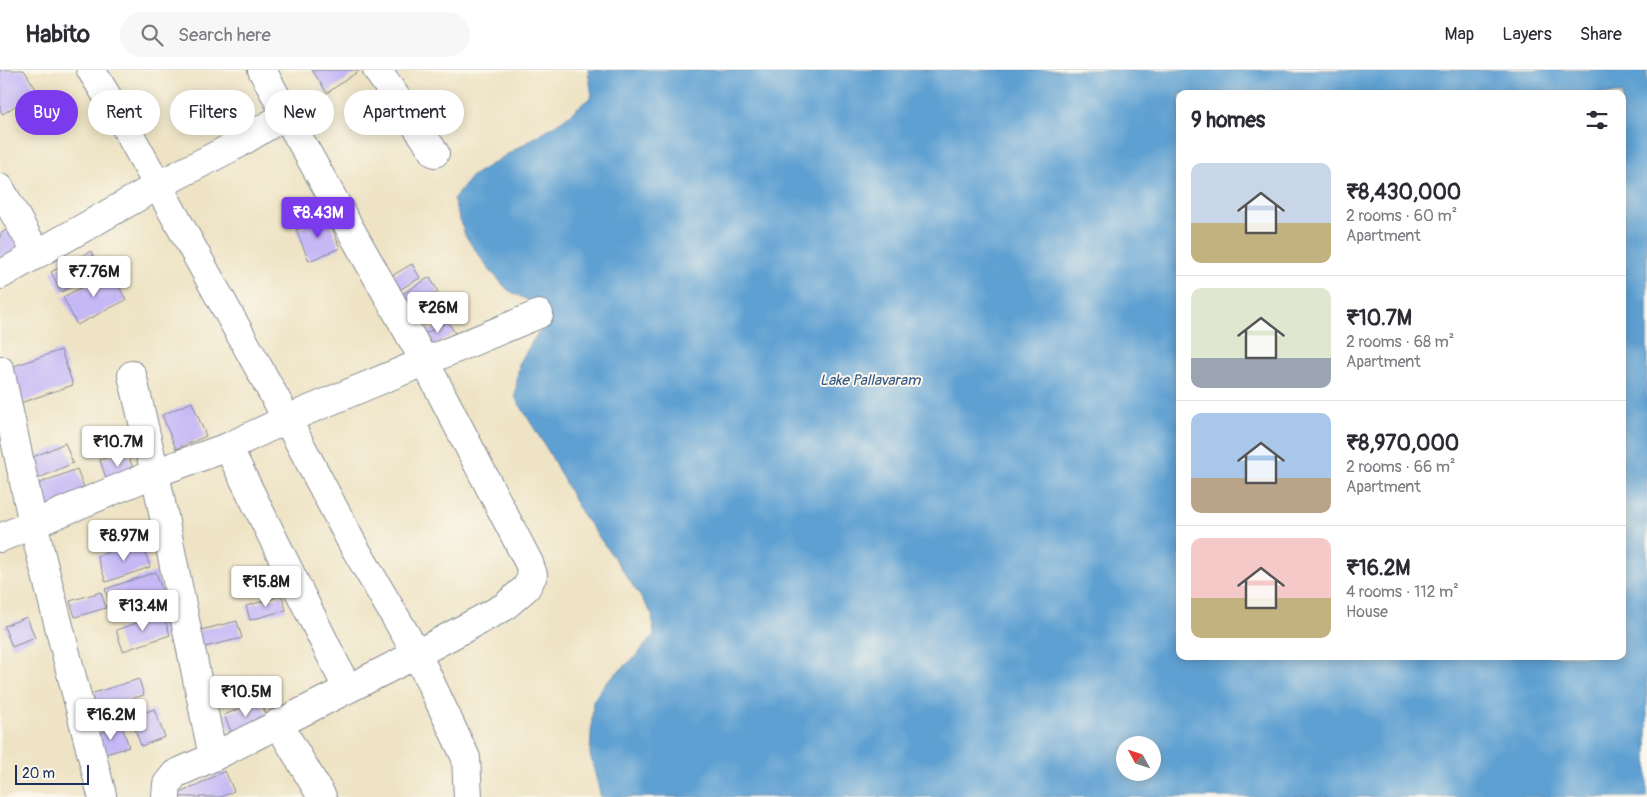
<!DOCTYPE html>
<meta charset="utf-8">
<style>
body{margin:0;font-family:Pangolin,sans-serif;background:#f7f7f7;color:#2b2b33;height:100vh;display:flex;flex-direction:column;font-size:19px;white-space:nowrap}
*{box-sizing:border-box;margin:0}
p{font-size:16px;color:#7c7c81}
.icon{flex:none;width:28px;height:28px;fill:none;stroke:currentColor;stroke-width:2;stroke-linecap:round;stroke-linejoin:round}
.map{position:relative;flex:1;overflow:hidden}
.panel{position:absolute;left:1176px;top:20px;width:450px;height:570px;display:flex;flex-direction:column;background:#fff;border-radius:10px;box-shadow:0 2px 12px #0003}
.panel>*{flex:none}
.hud{position:absolute;left:15px;top:20px;width:475px;height:45px;display:flex;gap:10px}
.needle{width:32px;rotate:310deg}
.buttons{position:absolute;left:1116px;top:666px;display:grid;gap:10px}
.buttons a{display:grid;place-items:center;width:45px;height:45px;border-radius:50%;background:#fff;box-shadow:0 2px 12px #0003;font-size:25px}
.scale{position:absolute;left:15px;bottom:12px;width:74px;box-sizing:border-box;padding-left:5px;border:2px solid #1b2f5e;border-top:0;font-size:14px;line-height:18px;white-space:nowrap;color:#1b2f5e;-webkit-text-stroke:4px #fbf7ec;paint-order:stroke}
.price{position:absolute;translate:-50% -42px;padding:0 11px;border-radius:5px;background:#fff;color:#222;font-size:16px;line-height:32px;filter:drop-shadow(0 1px 2px #0008)}
.price::after{content:'';position:absolute;left:50%;top:30px;width:15px;height:11px;margin-left:-8px;background:inherit;clip-path:polygon(0 0,100% 0,50% 100%)}
.price.active{background:#7c3aed;color:#fff}
ul{padding:0;list-style:none}
li{display:flex;align-items:center;gap:15px;height:125px;padding:0 15px}
li+li{border-top:1px solid #e1e1e2}
li span{display:grid;place-items:center;flex:none;width:140px;height:100px;border-radius:10px;color:#555}
li>.icon{margin-inline-start:auto}
span .icon{width:60px;height:60px;fill:#fffc;stroke-width:1}
li b{font-size:21px}
h2{display:flex;justify-content:space-between;align-items:center;height:60px;padding:0 15px;font-size:21px}
.tag{padding:0 18px;border-radius:22px;background:#fff;box-shadow:0 2px 12px #0003;font-size:18px;line-height:45px}
.tag.active{background:#7c3aed;color:#fff}
header{display:flex;align-items:center;gap:30px;box-sizing:border-box;height:70px;padding:0 25px;background:#fff;border-bottom:1px solid #e1e1e2}
header strong{font-size:24px}
nav{display:flex;gap:28px;margin-inline-start:auto;font-size:18px}
.search{width:350px;height:45px;background:#f7f7f7;display:flex;align-items:center;gap:12px;box-sizing:border-box;padding:0 18px;border-radius:28px;color:#7c7c81;font-size:19px}
.map>svg:first-child{display:block}
</style>
<header>
<strong>Habito</strong>
<div class="search"><svg class="icon" aria-label="search" viewBox="0 0 24 24"><circle cx="10" cy="10" r="6"/><path d="M15 15l6 6"/></svg>Search here</div>
<nav><a>Map</a><a>Layers</a><a>Share</a></nav>
</header>
<div class="map">
<svg width="1647" height="727" viewBox="0 0 1647 727">
<rect width="100%" height="100%" fill="#fbf7ec"/>
<filter id="ink" filterUnits="userSpaceOnUse"><feTurbulence type="fractalNoise" baseFrequency=".02" numOctaves="2"/><feDisplacementMap in="SourceGraphic" scale="10" xChannelSelector="R" yChannelSelector="G"/><feConvolveMatrix kernelMatrix="1 2 1 2 8 2 1 2 1" color-interpolation-filters="sRGB"/></filter>
<filter id="wash" filterUnits="userSpaceOnUse"><feTurbulence type="fractalNoise" baseFrequency=".0096" numOctaves="4" result="noise"/><feDisplacementMap in="SourceGraphic" scale="20" xChannelSelector="R" yChannelSelector="G"/><feGaussianBlur stdDeviation="1.12" result="paint"/><feColorMatrix in="noise" values="0 0 0 0 0 0 0 0 0 0 0 0 0 0 0 0 0 1.4 0 .05"/><feComposite in="paint" operator="in"/></filter>
<g filter="url(#wash)">
<rect width="100%" height="100%" fill="#eee3c4"/>
<path fill="#5fa0d2" stroke="#3d6898" fill-rule="evenodd" d="M588 0H1647V727H601L590 684 593 631 606 612 633 589 654 565 652 544 617 492 580 441 550 384 515 327 519 294 534 269 548 250 537 235 508 220 487 197 465 165 453 129 472 106 563 50 592 26ZM1180 24H1622V586H1180ZM1125 675H1152V702H1125Z"/>
<g id="blocks">
<path fill="#c5b8f5" d="M0 0H24L37 21 3 44 0 40Z
M312 0H360L327 23Z
M328 147 340 178 309 191 296 160Z
M8 159 23 186 0 199V164Z
M91 181 101 201 61 222 51 202Z
M412 194 420 208 394 223 386 209Z
M112 202 126 230 77 255 63 227Z
M430 207 438 222 406 241 397 227Z
M437 232 444 246 424 255 417 241Z
M448 251 455 263 428 278 421 266Z
M61 280 73 315 17 334 5 299Z
M192 332 206 366 176 379 162 345Z
M65 373 73 393 37 409 29 389Z
M127 381 135 405 108 414 100 390Z
M77 399 88 428 38 447 27 418Z
M141 471 150 497 106 512 97 486Z
M156 502 166 532 115 549 105 519Z
M101 522 106 538 75 547 70 531Z
M282 526 286 540 250 550 246 536Z
M163 544 170 565 123 581 116 560Z
M27 547 35 568 12 577 4 556Z
M237 551 242 568 200 578 197 561Z
M139 609 144 625 92 641 87 625Z
M260 630 269 651 233 666 224 645Z
M154 639 165 667 141 676 131 648Z
M122 656 129 677 99 686 93 665Z
M225 701 234 721 221 727H172Z"/>
</g>
</g>
<g filter="url(#ink)">
<use href="#blocks" fill-opacity="0" stroke="#848991" stroke-width="1"/>
<g fill="none" stroke-linecap="round" stroke-linejoin="round">
<defs>
<path id="minor" d="M91 0 120 47 287 349 352 473 417 584 466 688 468 727
M377 0 435 83
M0 118 37 184
M0 205 159 115 238 74 286 45 262 0
M0 300 33 454 102 725
M132 305 155 403 213 687
M228 377 347 618
M0 468 155 403 228 377 287 349 539 244
M278 653 322 727
M166 727 167 714 175 704 213 687 417 584 504 537 526 518 533 505 529 493 425 292 286 45"/>
</defs>
<use href="#minor" stroke="#848991" stroke-width="30"/>
<use href="#minor" stroke="#fff" stroke-width="28"/>
</g>
</g>
<g text-anchor="middle" stroke-width="4" stroke-linejoin="round" paint-order="stroke">
<g font-size="15" font-style="italic" fill="#335787" stroke="#fbf7ec">
<text x="870" y="315">Lake Pallavaram</text>
</g>
</g>
</svg>
<div class="buttons">
<a><svg class="needle" viewBox="-14 -14 28 28"><path d="M0-13l5 13h-10z" fill="#e53935"/><path d="M0 13l5-13h-10z" fill="#7c7c81"/></svg></a>
</div>
<div class="scale">20 m</div>
<b class="price active" style="left:318px;top:169px">₹8.43M</b>
<b class="price" style="left:94px;top:228px">₹7.76M</b>
<b class="price" style="left:438px;top:264px">₹26M</b>
<b class="price" style="left:118px;top:398px">₹10.7M</b>
<b class="price" style="left:124px;top:492px">₹8.97M</b>
<b class="price" style="left:266px;top:538px">₹15.8M</b>
<b class="price" style="left:143px;top:562px">₹13.4M</b>
<b class="price" style="left:246px;top:648px">₹10.5M</b>
<b class="price" style="left:111px;top:671px">₹16.2M</b>
<div class="hud">
<a class="tag active">Buy</a>
<a class="tag">Rent</a>
<a class="tag">Filters</a>
<a class="tag">New</a>
<a class="tag">Apartment</a>
</div>
<section class="panel">
<h2>9 homes<svg class="icon" aria-label="filters" viewBox="0 0 24 24"><path d="M4 7h16M4 17h16"/><circle cx="9" cy="7" r="2"/><circle cx="15" cy="17" r="2"/></svg></h2>
<ul>
<li><span style="background:linear-gradient(#c9d6e8 60%,#c2b280 0)"><svg class="icon" aria-label="home" viewBox="0 0 24 24"><path d="M3 11l9-7 9 7M6 9v11h12V9"/></svg></span><div><b>₹8,430,000</b><p>2 rooms · 60 m²</p><p>Apartment</p></div></li>
<li><span style="background:linear-gradient(#dfe7d0 70%,#9aa5b1 0)"><svg class="icon" aria-label="home" viewBox="0 0 24 24"><path d="M3 11l9-7 9 7M6 9v11h12V9"/></svg></span><div><b>₹10.7M</b><p>2 rooms · 68 m²</p><p>Apartment</p></div></li>
<li><span style="background:linear-gradient(#a9c7e8 65%,#b9a48a 0)"><svg class="icon" aria-label="home" viewBox="0 0 24 24"><path d="M3 11l9-7 9 7M6 9v11h12V9"/></svg></span><div><b>₹8,970,000</b><p>2 rooms · 66 m²</p><p>Apartment</p></div></li>
<li><span style="background:linear-gradient(#f6c9c9 60%,#c2b280 0)"><svg class="icon" aria-label="home" viewBox="0 0 24 24"><path d="M3 11l9-7 9 7M6 9v11h12V9"/></svg></span><div><b>₹16.2M</b><p>4 rooms · 112 m²</p><p>House</p></div></li>
</ul>
</section>
</div>
